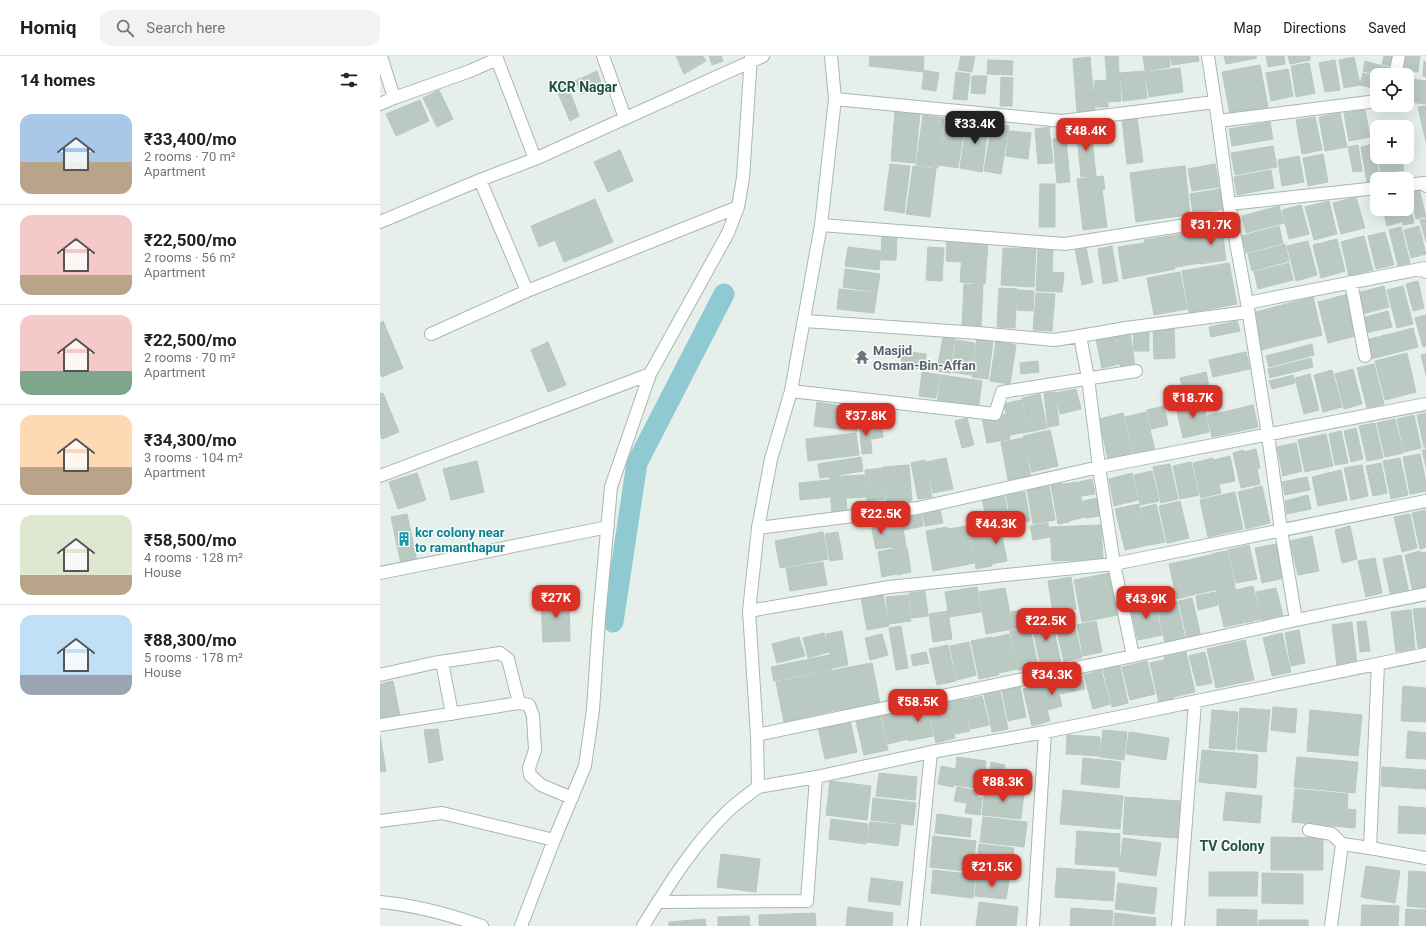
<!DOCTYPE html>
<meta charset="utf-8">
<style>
body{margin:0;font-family:Roboto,sans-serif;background:#f2f2f2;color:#202124;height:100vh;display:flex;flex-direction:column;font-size:15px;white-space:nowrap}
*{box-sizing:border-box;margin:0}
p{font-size:13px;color:#757577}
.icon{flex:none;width:22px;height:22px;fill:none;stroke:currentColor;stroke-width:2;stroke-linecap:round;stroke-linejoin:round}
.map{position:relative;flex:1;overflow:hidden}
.sheet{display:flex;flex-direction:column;background:#fff;width:380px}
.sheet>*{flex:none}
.tools{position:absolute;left:990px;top:12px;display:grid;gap:8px}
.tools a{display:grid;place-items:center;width:44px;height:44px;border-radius:8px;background:#fff;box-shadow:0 4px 16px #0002;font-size:20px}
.price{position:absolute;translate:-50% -34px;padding:0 9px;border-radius:8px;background:#d93025;color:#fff;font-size:13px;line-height:26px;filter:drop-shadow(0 1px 2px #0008)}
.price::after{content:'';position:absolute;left:50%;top:24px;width:12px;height:9px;margin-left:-6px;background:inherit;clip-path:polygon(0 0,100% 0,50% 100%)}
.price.selected{background:#222;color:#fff}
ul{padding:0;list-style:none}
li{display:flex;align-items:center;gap:12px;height:100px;padding:0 20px}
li+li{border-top:1px solid #e0e0e0}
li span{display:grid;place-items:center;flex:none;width:112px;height:80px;border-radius:12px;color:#555}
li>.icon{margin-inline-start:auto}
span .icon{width:48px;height:48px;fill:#fffc;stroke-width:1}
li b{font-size:17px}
h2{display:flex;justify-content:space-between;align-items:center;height:48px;padding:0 20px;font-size:17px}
header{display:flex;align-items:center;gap:24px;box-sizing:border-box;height:56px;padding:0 20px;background:#fff;border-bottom:1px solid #e0e0e0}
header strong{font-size:19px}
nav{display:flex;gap:22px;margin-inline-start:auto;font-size:14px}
.search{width:280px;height:36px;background:#f2f2f2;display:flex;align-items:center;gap:10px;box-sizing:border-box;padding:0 14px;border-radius:12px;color:#757577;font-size:15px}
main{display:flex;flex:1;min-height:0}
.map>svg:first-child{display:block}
</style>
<header>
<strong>Homiq</strong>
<div class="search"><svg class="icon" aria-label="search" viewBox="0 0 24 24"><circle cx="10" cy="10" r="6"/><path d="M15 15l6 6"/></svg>Search here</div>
<nav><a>Map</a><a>Directions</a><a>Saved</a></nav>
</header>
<main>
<section class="sheet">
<h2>14 homes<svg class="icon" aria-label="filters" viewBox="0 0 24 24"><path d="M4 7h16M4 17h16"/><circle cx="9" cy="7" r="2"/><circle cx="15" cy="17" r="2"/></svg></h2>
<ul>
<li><span style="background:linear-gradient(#a9c7e8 60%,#b9a48a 0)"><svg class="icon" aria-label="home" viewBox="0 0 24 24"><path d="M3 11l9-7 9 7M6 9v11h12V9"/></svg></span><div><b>₹33,400/mo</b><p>2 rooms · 70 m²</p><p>Apartment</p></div></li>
<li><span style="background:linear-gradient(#f6c9c9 75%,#b9a48a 0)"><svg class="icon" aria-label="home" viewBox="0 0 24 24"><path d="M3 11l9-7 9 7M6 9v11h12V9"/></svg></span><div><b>₹22,500/mo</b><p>2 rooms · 56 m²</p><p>Apartment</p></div></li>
<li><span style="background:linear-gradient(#f6c9c9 70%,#7fa58c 0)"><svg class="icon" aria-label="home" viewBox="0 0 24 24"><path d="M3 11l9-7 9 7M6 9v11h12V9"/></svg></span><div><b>₹22,500/mo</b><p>2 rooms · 70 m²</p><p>Apartment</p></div></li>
<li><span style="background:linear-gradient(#ffd9b3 65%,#b9a48a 0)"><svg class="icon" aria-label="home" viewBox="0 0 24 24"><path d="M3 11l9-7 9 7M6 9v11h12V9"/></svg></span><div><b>₹34,300/mo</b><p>3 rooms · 104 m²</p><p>Apartment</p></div></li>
<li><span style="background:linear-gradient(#dfe7d0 75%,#b9a48a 0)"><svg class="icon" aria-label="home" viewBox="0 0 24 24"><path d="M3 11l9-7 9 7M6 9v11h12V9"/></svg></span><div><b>₹58,500/mo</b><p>4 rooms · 128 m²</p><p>House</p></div></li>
<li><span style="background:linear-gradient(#bfe0f5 75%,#9aa5b1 0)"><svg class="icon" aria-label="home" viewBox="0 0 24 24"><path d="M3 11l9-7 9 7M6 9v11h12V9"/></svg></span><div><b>₹88,300/mo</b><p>5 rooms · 178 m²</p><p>House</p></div></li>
</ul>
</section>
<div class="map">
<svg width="1046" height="870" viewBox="0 0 1046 870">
<rect width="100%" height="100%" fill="#e6efea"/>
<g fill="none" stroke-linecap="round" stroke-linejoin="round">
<path stroke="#8fcad2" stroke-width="21" d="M233 566 257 407 344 238"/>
</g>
<path fill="#bbc9c3" stroke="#b8c8c1" d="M296 0H323L326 5 304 18Z
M329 0H341L343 5 332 9Z
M490 0H544L543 16 489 10Z
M581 0H595L592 16 578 14Z
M725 0H738L741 45 729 46Z
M763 0H789L790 11 765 15Z
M790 0H818L819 5 792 9Z
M844 0H876L877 2 846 8Z
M886 0H904L905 8 888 11Z
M908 0H930V4L910 8Z
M1004 0H1017L1014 11 1002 8Z
M1022 0H1040L1038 16 1020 14Z
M710 1 715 55 697 56 693 3Z
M974 1 980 29 964 32 959 4Z
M608 4 633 5 632 19 607 18Z
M955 4 960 34 945 36 939 7Z
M985 5 1010 12 1008 19H997L983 15Z
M1044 5 1046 6V21L1043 20Z
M929 7 935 37 916 41 911 10Z
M880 9 888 51 850 58 842 16Z
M800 12 803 36 769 41 765 16Z
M908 13 913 40 891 45 886 17Z
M544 14 559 17 556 35 542 33Z
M1017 14 1029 16 1027 30V19H1017Z
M217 15 222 30 201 38 195 25Z
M764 15 767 42 743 45 740 17Z
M576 16 590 18 587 44 573 43Z
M983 17 997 21V33L980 29Z
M592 20H607L605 38 591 37Z
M621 21 633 22 632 50H620Z
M1032 23 1046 25V48L1029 46Z
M727 24 728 51H715L714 25Z
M186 25 199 60 190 65 175 30Z
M59 34 73 63 57 71 43 42Z
M40 44 49 65 16 80 6 58Z
M1046 50V86L1038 51Z
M985 54 990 81 969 85 964 57Z
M515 55 540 57 535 107 511 105Z
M960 57 967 91 945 95 939 61Z
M543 59 564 62 558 112 536 109Z
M935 61 942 94 922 98 916 64Z
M566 62 585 65 578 112 559 109Z
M757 62 763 106 747 108 742 63Z
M587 63 609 66 602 116 580 112Z
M890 66 893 83 852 90 849 73Z
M612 67 629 70 621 118 604 115Z
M711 70 716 120 701 121 696 71Z
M669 71 673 107 658 108 655 73Z
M629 75 651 77 648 103 626 100Z
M686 82 690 126 677 127 673 83Z
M993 88 1000 123 987 126 981 91Z
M978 89 982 115 973 116 968 91Z
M893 90 897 111 855 119 851 97Z
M240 94 253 125 228 136 214 106Z
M943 98 948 126 928 130 923 102Z
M919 100 924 126 902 130 898 104Z
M998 101H1021L1024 114 1001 118Z
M510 108 530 110 524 157 504 154Z
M835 108 839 131 812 135 808 113Z
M533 110 556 113 550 161 526 158Z
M805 110 810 159 785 162 779 113Z
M778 113 784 162 756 166 750 117Z
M891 114 894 132 857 139 854 121Z
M723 120 725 133 722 134 727 171 703 174 697 123Z
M660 128H675V171H659Z
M1039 132 1046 161 1036 163 1029 134Z
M840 133 844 153 813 158 810 138Z
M1027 138 1034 167 1023 169 1019 153H1027Z
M976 141 985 172 961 178 953 147Z
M215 143 233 186 184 206 175 184 159 191 151 170Z
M949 145 957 178 934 184 925 151Z
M921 149 929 178 909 183 902 154Z
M899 150 904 167 866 177 862 160Z
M1003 153H1018L1021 166 1007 170Z
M1046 163V186L1040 164Z
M899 170 903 187 866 197 862 180Z
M1039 170 1046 198 1031 202 1024 174Z
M842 171 846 204 820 208 816 175Z
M1021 171 1030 207 1018 210 1009 174Z
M815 176 820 207 796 211 790 180Z
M1005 176 1014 209 996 213 988 180Z
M502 177 517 178 516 204H501Z
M790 180 795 213 770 218 764 184Z
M984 180 993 214 969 220 961 186Z
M567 183 582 184 581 206 566 205Z
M957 183 965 215 941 222 933 189Z
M928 185 937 219 916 225 907 190Z
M583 186 608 188 605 228 580 226Z
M764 187 769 218 743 223 738 191Z
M905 188 909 205 872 215 868 198Z
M732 190 738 225 723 228 718 193Z
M468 191 501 195 499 214 465 210Z
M548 191 564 192 562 225 546 224Z
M706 191 713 226 702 229 695 193Z
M623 192 656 193 654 231 621 229Z
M658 193 673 194 672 216 684 217 682 236 656 235Z
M849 207 857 248 809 257 802 215Z
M909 207 913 224 878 233 874 216Z
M465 213 500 218 497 236 463 231Z
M800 216 807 253 774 259 767 222Z
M1038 225 1044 252 1033 255 1026 228Z
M584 228 603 229 601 270 582 269Z
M1004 230 1009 251 982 258 977 237Z
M1023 230 1033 268 1017 272 1007 234Z
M619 232 637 233 635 272 617 271Z
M459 233 497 237 494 257 457 253Z
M638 234 654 235 653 255 637 254Z
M656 237 675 238 672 275 653 274Z
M968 238 979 279 948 287 938 246Z
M933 241 942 279 881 294 872 257Z
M1008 255 1012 271 986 277 982 262Z
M1046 259V290L1043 291 1035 262Z
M3 265 23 312 2 321 0 317V267Z
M857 265 860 275 831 281 829 271Z
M773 270H794L795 302 774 303Z
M1033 272 1038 291 991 303 986 284Z
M769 274V295H754L753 275Z
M750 276 755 311 741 313 736 277Z
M563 280 575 282 570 317 557 315Z
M735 280 740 308 722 312 716 283Z
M597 283 613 286 608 323 592 321Z
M576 284 595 287 591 319 572 316Z
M616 285 636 289 630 328 610 325Z
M168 286 186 329 168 336 151 294Z
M932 288 934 299 889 311 886 300Z
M522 295 546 298 545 313 521 311Z
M866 296 870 313 833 321 829 304Z
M1027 297 1036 336 1005 344 995 305Z
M1046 298V319L1041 299Z
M931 302 933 311 890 322 888 313Z
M658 305 659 316 641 318 640 307Z
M994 308 1004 348 987 352 977 312Z
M973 313 982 348 964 353 955 318Z
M952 314 962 351 943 356 934 319Z
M542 316 560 319 556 342 539 340Z
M826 316 829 331 804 337 800 322Z
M930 318 939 354 924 358 915 322Z
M561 319 602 325 598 354 557 348Z
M913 319 915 327 892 333 889 325Z
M696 333 701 353 680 358 675 337Z
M675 336 679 369 668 371 664 337Z
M3 337 19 376 2 383 0 377V338Z
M660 338 667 372 649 376 642 342Z
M641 344 648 376 630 379 624 348Z
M823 345 829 376 803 382 796 351Z
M437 346 479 353 477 375 434 370Z
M873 349 878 371 832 381 827 360Z
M784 350 788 369 771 373 767 354Z
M766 356 775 395 754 400 745 361Z
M743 357 752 397 728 403 719 363Z
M1046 357V391H1044L1037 359Z
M625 358 630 383 607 387 602 362Z
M1034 359 1041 392 1024 396 1017 363Z
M501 362 503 381 492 383 490 363Z
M587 362 594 389 582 392 575 365Z
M1015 363 1023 397 1005 401 997 367Z
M489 364 492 397 482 398 479 365Z
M995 367 1003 402 987 405 979 370Z
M976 372 983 403 971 406 964 375Z
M670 374 678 410 652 416 643 380Z
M961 375 968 407 955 409 949 378Z
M476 377 479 399 428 405 426 383Z
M946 378 953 410 925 416 918 384Z
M643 382 651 420 628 424 621 386Z
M916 387 922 415 903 420 897 391Z
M876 393 880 412 877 413 880 428 861 432 853 397 864 394V396Z
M1046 393V411L1042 394Z
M1040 398 1046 427V435L1030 438 1023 401Z
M850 400 855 425 840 428 834 404Z
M481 401 483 415 440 422 438 408Z
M566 402 573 433 553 437 546 406Z
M833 402 841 437 821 442 813 407Z
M1020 402 1028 439 1011 443 1003 405Z
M545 404 552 441 538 443 531 407Z
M97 405 104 436 71 444 63 413Z
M811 406 819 439 800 443 793 410Z
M1001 407 1007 437 993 440 986 410Z
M790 408 798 443 781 447 773 411Z
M529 409 532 445 507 447 503 411Z
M982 409 988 440 971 444 964 412Z
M503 412 505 443 487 445 485 414Z
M961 414 967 444 938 450 932 421Z
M772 415 779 445 760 449 754 419Z
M37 417 46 444 18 453 9 426Z
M752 417 758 444 734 450 729 423Z
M484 419 486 441 467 442 465 420Z
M465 420 467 457 452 458 449 421Z
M927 421 930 434 905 439 902 426Z
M712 423 715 438 701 440 699 426Z
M448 424 450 441 420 444 419 427Z
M698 426 705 461 689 465 683 428Z
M682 427 689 466 678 468 671 429Z
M669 430 675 464 653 468 647 434Z
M882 430 890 467 866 473 858 436Z
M645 436 650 465 632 469 626 439Z
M855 436 863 473 828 481 820 444Z
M624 438 629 464 607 468 602 442Z
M928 439 931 453 907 458 905 445Z
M717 442 720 460 706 462 703 445Z
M800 445 809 482 787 487 779 450Z
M759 448 768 489 745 494 735 453Z
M776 448 785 486 769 489 761 452Z
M560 454 563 467 545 470 542 457Z
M1046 454V491L1040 493 1032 457Z
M27 458 37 505 21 508 11 461Z
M1030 458 1037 492 1022 496 1014 461Z
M541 459 543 470 524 474 522 462Z
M521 461 526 490 512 492 507 464Z
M506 465 511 491 496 493 491 468Z
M668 467 670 481 653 484 650 470Z
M721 469 723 503 672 505 670 471Z
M587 470 594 507 575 511 568 473Z
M605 470 612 510 596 513 589 473Z
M620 470 627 505 612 508 606 473Z
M970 470 977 503 962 507 955 474Z
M567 471 574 511 553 515 546 475Z
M443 476 448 503 400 512 395 485Z
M458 476 463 503 450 505 445 478Z
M932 480 939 515 918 519 910 485Z
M896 488 904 522 882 527 875 492Z
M869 489 877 523 856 527 848 494Z
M527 491 531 516 517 519 512 493Z
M511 493 516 518 502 521 498 496Z
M847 495 855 530 838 534 831 498Z
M1040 495 1046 525V534L1033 537 1025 499Z
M1046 496V520L1041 497Z
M830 499 838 533 817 538 809 504Z
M1021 499 1029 537 1011 541 1003 503Z
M995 502 1002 537 986 541 978 505Z
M808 504 816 538 797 543 789 508Z
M443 506 447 529 410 535 406 512Z
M730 517 738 559 702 566 694 524Z
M691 521 696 553 673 557 668 525Z
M873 530 881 563 864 567 856 534Z
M597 531 601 556 569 561 565 536Z
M855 531 863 567 844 571 836 535Z
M625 532 633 573 606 578 599 536Z
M896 532 903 559 882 564 876 536Z
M545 535 548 560 532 562 529 537Z
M835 536 838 549 818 554 816 540Z
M503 539 509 570 487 574 481 542Z
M528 539 531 565 509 568 506 541Z
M189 541 190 585 163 586 161 542Z
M812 542 821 581 807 584 799 545Z
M774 544 782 579 758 584 750 550Z
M797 545 805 583 785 587 777 549Z
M1046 552V591L1038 592 1033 553Z
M647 553 650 569 634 573 631 556Z
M1031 554 1035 593 1016 596 1011 556Z
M568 555 572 583 553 586 549 558Z
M692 558 702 602 684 606 674 562Z
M671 561 681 607 661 611 651 565Z
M716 565 722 596 703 600 697 569Z
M986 565 990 595 980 596 977 566Z
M972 566 977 608 957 610 952 569Z
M521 570 528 612 516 614 509 572Z
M650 572 658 610 638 614 630 575Z
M919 574 925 607 911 610 905 577Z
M462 575 468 609 452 612 446 578Z
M444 577 449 596 428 602 423 582Z
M902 577 911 616 892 620 883 582Z
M502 578 508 599 490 604 485 582Z
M629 578 637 613 619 617 612 582Z
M419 581 425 600 397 607 392 588Z
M611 581 619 619 599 623 591 585Z
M865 584 874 624 836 632 827 593Z
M589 586 596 619 577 624 570 590Z
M568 589 576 625 557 629 549 593Z
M546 596 549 607 533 610 531 599Z
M806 596 815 636 793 641 784 601Z
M825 596 832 627 817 630 809 600Z
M449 599 452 613 394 625 391 611Z
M784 604 793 644 779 647 770 607Z
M767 605 775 638 750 644 742 611Z
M492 607 500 648 462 655 454 614Z
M740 610 748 647 732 651 723 614Z
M453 614 461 653 404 666 396 626Z
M721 614 730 648 713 653 704 619Z
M702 620 705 633 680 638 677 624Z
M13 625 20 660 0 664V628Z
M676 626 682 650 668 654 662 630Z
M661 629 670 665 652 670 643 633Z
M640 630 646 661 628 665 622 634Z
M1023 630 1046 632V666L1021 665Z
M620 635 628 673 612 676 604 638Z
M602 640 609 669 591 673 584 644Z
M583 643 590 675 575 678 568 646Z
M567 647 575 682 556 687 548 652Z
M546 648 553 680 529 685 522 654Z
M893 651 917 653 915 677 891 674Z
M860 652 890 654 886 696 857 693Z
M521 654 528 683 508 688 501 658Z
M832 654 858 656 855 694 829 692Z
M930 654 982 659 978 700 927 695Z
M500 660 508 694 484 699 476 666Z
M470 664 477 696 445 703 438 671Z
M58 673 63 704 49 707 44 674Z
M723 674 747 676 744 704 720 701Z
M1028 675 1046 677V703L1026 702Z
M749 676 789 682 786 704 746 698Z
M0 679 6 715 0 716Z
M687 679 720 681V700L686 698Z
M822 694 878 699 876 732 819 726Z
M577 701 606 705 603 733 574 729Z
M917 701 978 706 975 737 914 731Z
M703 702 741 706 739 732 701 728Z
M611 706 625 709 624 718 631 719 629 730 607 726Z
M561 710 576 713 573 731 558 728Z
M1002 711 1046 714V733L1001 730Z
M499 717 537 721 535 744 496 740Z
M450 725 491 730 487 764 446 759Z
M577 731 599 735 597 742H602L600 759 585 757 587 747 574 745Z
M605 731 644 736 641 763 602 759Z
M915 733 968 738 967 753 976 754 975 772 912 766Z
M683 734 743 740 740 773 680 768Z
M846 736 882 740 880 767 843 764Z
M745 741 800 745 798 782 743 778Z
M493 742 536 747 533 769 491 764Z
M1019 750 1046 752V778L1018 777Z
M557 758 592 763 590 781 555 777Z
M603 761 647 766 644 791 600 786Z
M451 763 488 768 486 788 449 783Z
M490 766 521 769 518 790 487 786Z
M697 775 740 778 739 811 695 808Z
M553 780 596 785 593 816 550 811Z
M891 781 943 782V814H891Z
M743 782 781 787 776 820 739 815Z
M599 788 634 792 631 818 596 813Z
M341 798 380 803 376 836 337 831Z
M986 810 1020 815 1015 847 981 841Z
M677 812 735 816 733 845 675 841Z
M553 814 596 819 593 842 551 837Z
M1029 815 1046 816V852L1027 850Z
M829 816H878L877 840H829Z
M882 817 923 818V848L882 847Z
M597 820 629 824 626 843 595 840Z
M491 822 523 826 520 849 488 845Z
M738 827 777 832 774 858 735 853Z
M599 846 638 851 636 870H596Z
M982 849 1019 850 1018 870H981Z
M468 851 513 857 512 870H466Z
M691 852 733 855 732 870H690Z
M837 853 877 854V870H837Z
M1026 853 1046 854V870H1025Z
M435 857 436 870H379V859Z
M735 857 776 862 775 870H734Z
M369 860 370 870H338V861Z
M325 863 326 870H289V866Z
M879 864H928V870H879Z"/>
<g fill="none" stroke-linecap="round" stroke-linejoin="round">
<defs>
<path id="street" d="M1 0 14 42 90 15 117 3 155 103
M223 0 245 62
M828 0 838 65 849 148 867 247 888 379 901 474 916 564
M1015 19 1019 0
M455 43 682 65 835 46
M0 48 14 42
M838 65 997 45
M100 124 147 235 358 151
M1027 129 1045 127 1046 130
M849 148 997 132
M0 166 100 124 155 103 383 0
M441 169 685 188 851 162
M971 226 985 300
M867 247 1045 212 1046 216
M425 265 598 277 674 284 700 280
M51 278 147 235
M411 335 615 358 622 336 756 315
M0 420 270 318
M378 472 538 452 719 411 1046 348
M0 517 228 471
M369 555 509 531 734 508 1046 445
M753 600 734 508 719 411 708 322 700 280 746 272 868 256
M62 606 72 658
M0 619 53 607 120 597 128 603 139 647
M0 669 139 647 149 649 153 660 155 694 149 712 150 719 161 729 192 742
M377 679 753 600 916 564 1046 538
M378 731 436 721 551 696 665 676 1046 598
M0 765 62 757 174 784
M929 774 952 778 962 788
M990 792 1046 802
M0 846C35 849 68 858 102 870
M278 846 427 845 436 721
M534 869 551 696
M141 870 174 784 205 710 213 654 219 563 231 431 270 318 348 177 358 151 363 122 371 0
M653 870 665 676
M798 870 815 646
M951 870 962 788 990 792 998 608"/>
<path id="secondary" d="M263 870C288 830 313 789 347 756 356 747 368 739 378 731L377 679 369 555 378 472 391 403 411 335 441 169 455 43 451 0"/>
</defs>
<use href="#street" stroke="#a8b7b1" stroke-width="14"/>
<use href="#secondary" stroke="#a4bab2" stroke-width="14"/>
<use href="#street" stroke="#fff" stroke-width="12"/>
<use href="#secondary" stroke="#fff" stroke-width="12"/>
</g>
<defs>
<symbol id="temple-bare" viewBox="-9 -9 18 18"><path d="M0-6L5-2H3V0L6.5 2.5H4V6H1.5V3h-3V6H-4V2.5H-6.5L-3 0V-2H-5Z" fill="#6b7280" stroke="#f7fbf9" stroke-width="2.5" paint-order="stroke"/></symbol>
<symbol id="building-bare" viewBox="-9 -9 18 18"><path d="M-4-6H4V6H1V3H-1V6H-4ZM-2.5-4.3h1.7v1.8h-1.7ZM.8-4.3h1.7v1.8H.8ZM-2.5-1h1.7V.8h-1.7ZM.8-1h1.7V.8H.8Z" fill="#0f9aa8" stroke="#f7fbf9" stroke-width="2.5" paint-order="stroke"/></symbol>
</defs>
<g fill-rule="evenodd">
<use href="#temple-bare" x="472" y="291" width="20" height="20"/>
<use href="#building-bare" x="14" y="473" width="20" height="20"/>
</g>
<g text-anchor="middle" stroke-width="3" stroke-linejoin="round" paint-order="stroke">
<g font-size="13" font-weight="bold" fill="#5b616d" stroke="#f7fbf9" text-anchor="start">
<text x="493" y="299">Masjid<tspan x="493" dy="15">Osman-Bin-Affan</tspan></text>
</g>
<g font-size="13" font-weight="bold" fill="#0d838f" stroke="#f7fbf9" text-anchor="start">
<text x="35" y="481">kcr colony near<tspan x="35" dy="15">to ramanthapur</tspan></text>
</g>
<g font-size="14" font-weight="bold" fill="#205345" stroke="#f7fbf9">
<text x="203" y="36">KCR Nagar</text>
<text x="852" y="795">TV Colony</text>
</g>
</g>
</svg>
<div class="tools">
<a><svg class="icon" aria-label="locate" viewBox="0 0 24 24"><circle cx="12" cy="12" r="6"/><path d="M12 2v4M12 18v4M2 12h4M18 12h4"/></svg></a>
<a>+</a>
<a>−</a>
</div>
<b class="price selected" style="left:595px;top:89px">₹33.4K</b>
<b class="price" style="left:706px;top:96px">₹48.4K</b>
<b class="price" style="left:831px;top:190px">₹31.7K</b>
<b class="price" style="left:813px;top:363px">₹18.7K</b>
<b class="price" style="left:486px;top:381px">₹37.8K</b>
<b class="price" style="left:501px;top:479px">₹22.5K</b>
<b class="price" style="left:616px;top:489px">₹44.3K</b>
<b class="price" style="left:176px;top:563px">₹27K</b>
<b class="price" style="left:766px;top:564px">₹43.9K</b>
<b class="price" style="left:666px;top:586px">₹22.5K</b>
<b class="price" style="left:672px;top:640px">₹34.3K</b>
<b class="price" style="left:538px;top:667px">₹58.5K</b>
<b class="price" style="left:623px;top:747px">₹88.3K</b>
<b class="price" style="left:612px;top:832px">₹21.5K</b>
</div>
</main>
